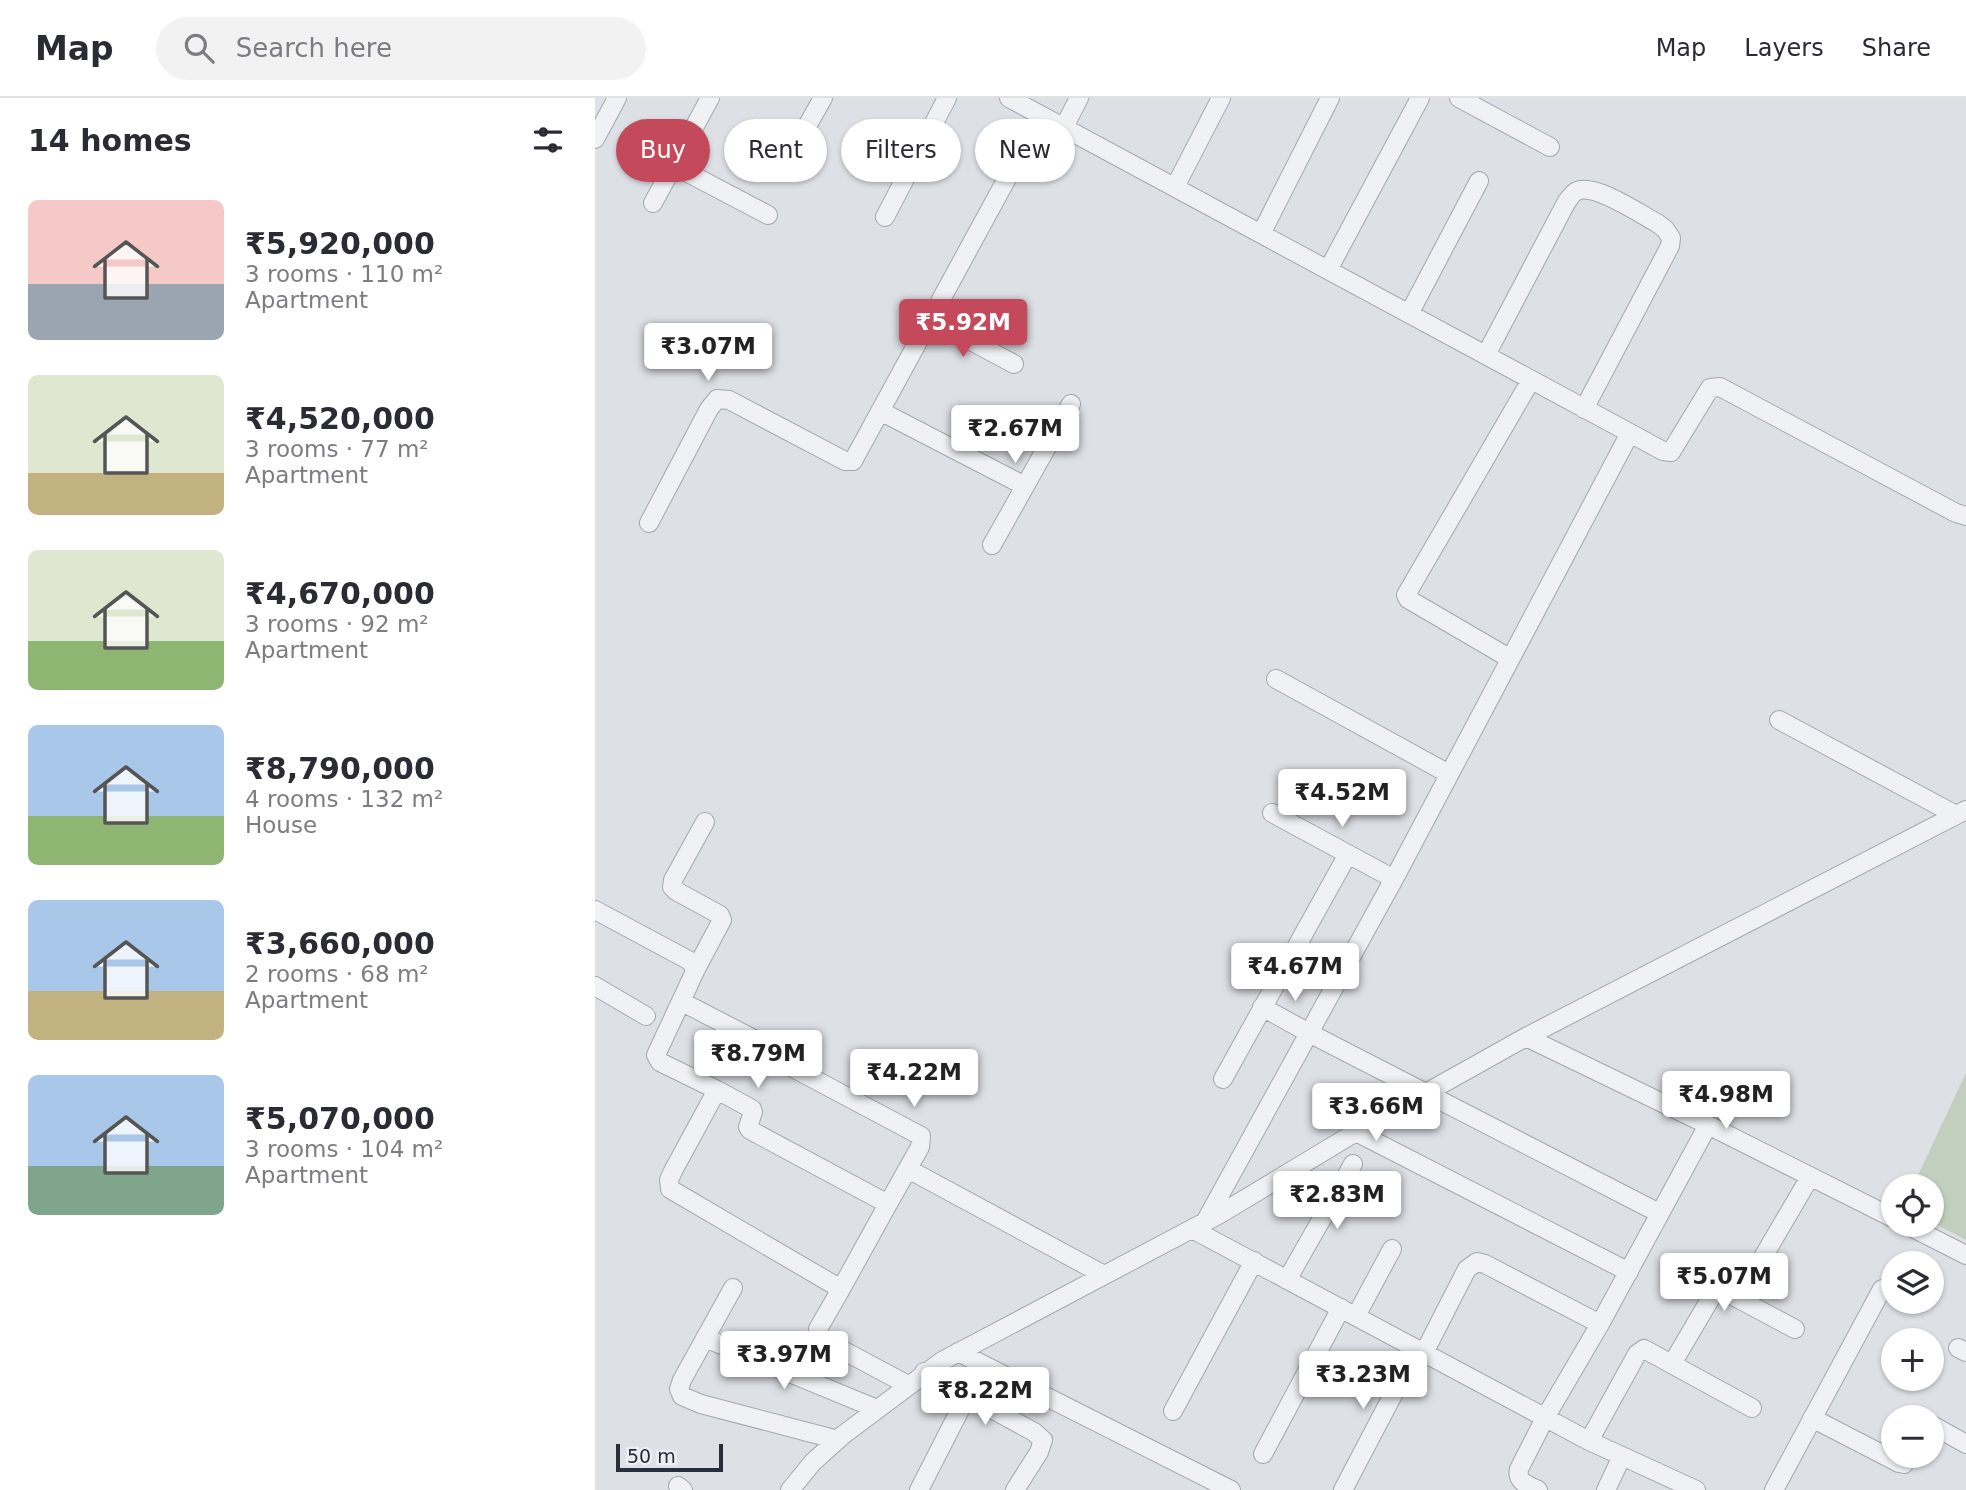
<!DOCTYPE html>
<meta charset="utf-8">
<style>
body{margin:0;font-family:"DejaVu Sans",sans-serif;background:#f2f2f3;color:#2b2b33;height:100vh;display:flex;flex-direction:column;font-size:26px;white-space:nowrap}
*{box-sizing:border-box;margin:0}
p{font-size:23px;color:#7c7c81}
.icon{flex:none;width:38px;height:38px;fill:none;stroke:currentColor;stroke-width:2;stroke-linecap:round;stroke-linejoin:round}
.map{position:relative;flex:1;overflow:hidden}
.side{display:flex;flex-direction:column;background:#fff;width:595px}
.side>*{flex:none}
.guide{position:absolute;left:21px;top:21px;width:665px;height:63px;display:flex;gap:14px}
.controls{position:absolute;left:1286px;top:1076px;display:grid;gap:14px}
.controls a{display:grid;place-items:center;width:63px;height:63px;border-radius:50%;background:#fff;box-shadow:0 2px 5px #0004;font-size:35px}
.scale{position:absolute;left:21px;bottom:18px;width:107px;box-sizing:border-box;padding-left:7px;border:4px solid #272e3b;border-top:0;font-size:19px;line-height:24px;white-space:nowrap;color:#272e3b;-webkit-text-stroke:5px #eceff3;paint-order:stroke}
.price{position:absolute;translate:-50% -60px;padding:0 16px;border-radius:7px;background:#fff;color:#222;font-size:23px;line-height:46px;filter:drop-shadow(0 2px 4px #0008)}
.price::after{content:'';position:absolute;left:50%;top:42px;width:21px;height:16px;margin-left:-10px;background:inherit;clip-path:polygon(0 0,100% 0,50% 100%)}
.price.current{background:#c3495b;color:#fff}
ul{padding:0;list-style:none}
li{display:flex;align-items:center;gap:21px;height:175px;padding:0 28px}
li span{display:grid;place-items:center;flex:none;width:196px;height:140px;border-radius:10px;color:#555}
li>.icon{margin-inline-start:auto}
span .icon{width:84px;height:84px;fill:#fffc;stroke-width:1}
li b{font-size:30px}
h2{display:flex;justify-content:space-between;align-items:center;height:84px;padding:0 28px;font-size:30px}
.pill{padding:0 24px;border-radius:32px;background:#fff;box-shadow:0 2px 5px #0004;font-size:24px;line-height:63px}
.pill.current{background:#c3495b;color:#fff}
header{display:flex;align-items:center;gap:42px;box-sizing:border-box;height:98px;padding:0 35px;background:#fff;border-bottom:2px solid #e1e1e2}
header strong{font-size:33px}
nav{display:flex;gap:38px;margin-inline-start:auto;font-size:24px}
.search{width:490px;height:63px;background:#f2f2f3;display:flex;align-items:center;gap:18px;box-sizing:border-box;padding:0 24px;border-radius:38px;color:#7c7c81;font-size:26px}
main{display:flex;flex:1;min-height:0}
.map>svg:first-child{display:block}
</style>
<header>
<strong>Map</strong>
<div class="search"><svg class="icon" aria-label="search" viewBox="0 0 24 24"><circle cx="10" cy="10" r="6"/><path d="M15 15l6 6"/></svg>Search here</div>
<nav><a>Map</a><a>Layers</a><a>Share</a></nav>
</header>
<main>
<section class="side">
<h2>14 homes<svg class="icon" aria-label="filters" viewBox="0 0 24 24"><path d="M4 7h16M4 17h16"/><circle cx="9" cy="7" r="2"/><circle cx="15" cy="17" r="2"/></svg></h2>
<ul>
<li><span style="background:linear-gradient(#f6c9c9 60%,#9aa5b1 0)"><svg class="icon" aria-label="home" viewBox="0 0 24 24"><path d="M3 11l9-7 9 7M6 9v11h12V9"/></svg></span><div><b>₹5,920,000</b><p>3 rooms · 110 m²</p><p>Apartment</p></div></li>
<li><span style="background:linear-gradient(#dfe7d0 70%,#c2b280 0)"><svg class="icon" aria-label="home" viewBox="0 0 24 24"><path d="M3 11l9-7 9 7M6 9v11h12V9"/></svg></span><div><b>₹4,520,000</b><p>3 rooms · 77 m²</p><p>Apartment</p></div></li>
<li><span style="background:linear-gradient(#dfe7d0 65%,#8fb573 0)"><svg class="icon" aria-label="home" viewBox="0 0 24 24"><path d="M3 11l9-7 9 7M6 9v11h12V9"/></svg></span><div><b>₹4,670,000</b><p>3 rooms · 92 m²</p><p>Apartment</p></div></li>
<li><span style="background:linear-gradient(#a9c7e8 65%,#8fb573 0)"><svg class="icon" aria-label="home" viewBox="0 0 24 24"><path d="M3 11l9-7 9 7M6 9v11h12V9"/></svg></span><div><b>₹8,790,000</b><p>4 rooms · 132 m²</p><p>House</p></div></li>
<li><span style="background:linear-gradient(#a9c7e8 65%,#c2b280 0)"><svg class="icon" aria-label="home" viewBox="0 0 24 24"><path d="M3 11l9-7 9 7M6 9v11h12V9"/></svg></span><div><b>₹3,660,000</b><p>2 rooms · 68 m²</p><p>Apartment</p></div></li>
<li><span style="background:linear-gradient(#a9c7e8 65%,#7fa58c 0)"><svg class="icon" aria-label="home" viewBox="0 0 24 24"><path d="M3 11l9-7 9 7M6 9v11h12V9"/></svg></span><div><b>₹5,070,000</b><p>3 rooms · 104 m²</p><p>Apartment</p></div></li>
</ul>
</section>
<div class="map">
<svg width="1371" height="1392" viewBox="0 0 1371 1392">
<rect width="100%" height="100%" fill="#dde0e5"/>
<path fill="#c2cfbe" d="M1371 975V1142L1337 1124V1088H1318Z"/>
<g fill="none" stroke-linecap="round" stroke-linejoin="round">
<defs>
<path id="minor" d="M414 0 1035 335 799 781 714 935 667 909
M864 0 955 49
M469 29 484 0
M0 41 22 0
M191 65 228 0
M78 67 173 117
M580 89 626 0
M58 105 115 0
M290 119 352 0
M666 136 735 0
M733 172 825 0
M814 216 884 83
M335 221 419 266
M891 257 971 105C974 101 977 95 982 93 1000 85 1045 116 1062 125L1070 131 1076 140 1075 148 989 311
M285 313 430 388
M1035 335 1068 353 1076 354 1115 290 1125 289 1361 415 1371 418
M54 425 114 311 122 301 134 302 250 363H258L446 18
M397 447 476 306
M914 560 813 501 811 497 936 282
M681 581 854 676
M1184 622 1361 717
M677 715 799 781
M0 812 95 863 101 871 61 957 65 964 71 967 122 992 78 1073 74 1082 75 1091 246 1191 223 1231V1239L313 1287
M101 871 127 822 125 817 81 793 77 789 78 782 110 724
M0 888 51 918
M87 904 184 954
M931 939 1113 1027 1005 1226
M198 970 326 1038 325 1049 293 1106
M628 981 753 756
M122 992 157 1011 158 1014 153 1029 155 1032 293 1106 246 1191
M1113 1027 1298 1120
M761 1034 1034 1174
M313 1071 509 1177
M610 1124 714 935 1064 1115
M1312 1127 1371 1157
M597 1131 994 1343 1027 1358 1011 1392
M692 1182 758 1066
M138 1190 87 1282 84 1291 87 1298 106 1306 243 1342
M1144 1200 1215 1079
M761 1218 797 1151
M110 1240 282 1311
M1363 1250 1371 1254
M363 1254 636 1392
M829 1255 872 1171 882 1164 890 1166 1005 1226 950 1320 924 1371C921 1384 933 1387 943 1392
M1077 1266 1117 1198 1125 1191 1200 1231
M329 1274 439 1334 448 1342 444 1354 420 1392
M578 1313 659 1163
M1217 1320 1304 1365 1309 1366 1314 1358
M1337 1327 1371 1346
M994 1343 1042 1256 1049 1251 1157 1310
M668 1356 746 1210
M1027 1358 1101 1392
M83 1388 88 1392
M195 1392 218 1364 248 1337 347 1263 625 1116 761 1034 931 939 1371 712
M324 1392 372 1298
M748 1392 822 1251
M1179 1392 1287 1191"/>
</defs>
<use href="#minor" stroke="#a3a7af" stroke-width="20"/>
<use href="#minor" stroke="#eff1f4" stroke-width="18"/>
</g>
</svg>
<div class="controls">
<a><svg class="icon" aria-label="locate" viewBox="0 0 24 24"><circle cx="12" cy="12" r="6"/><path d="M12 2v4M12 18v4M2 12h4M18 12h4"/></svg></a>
<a><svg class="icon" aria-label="layers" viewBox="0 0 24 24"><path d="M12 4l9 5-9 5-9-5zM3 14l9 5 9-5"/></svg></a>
<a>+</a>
<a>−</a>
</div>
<div class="scale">50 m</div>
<b class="price current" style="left:368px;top:261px">₹5.92M</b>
<b class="price" style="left:113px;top:285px">₹3.07M</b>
<b class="price" style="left:420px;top:367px">₹2.67M</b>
<b class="price" style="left:747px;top:731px">₹4.52M</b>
<b class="price" style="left:700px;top:905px">₹4.67M</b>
<b class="price" style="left:163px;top:992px">₹8.79M</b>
<b class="price" style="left:319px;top:1011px">₹4.22M</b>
<b class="price" style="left:1131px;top:1033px">₹4.98M</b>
<b class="price" style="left:781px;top:1045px">₹3.66M</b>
<b class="price" style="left:742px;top:1133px">₹2.83M</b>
<b class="price" style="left:1129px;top:1215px">₹5.07M</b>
<b class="price" style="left:189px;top:1293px">₹3.97M</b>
<b class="price" style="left:768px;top:1313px">₹3.23M</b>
<b class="price" style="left:390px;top:1329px">₹8.22M</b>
<div class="guide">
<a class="pill current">Buy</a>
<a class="pill">Rent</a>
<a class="pill">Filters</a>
<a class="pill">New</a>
</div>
</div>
</main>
